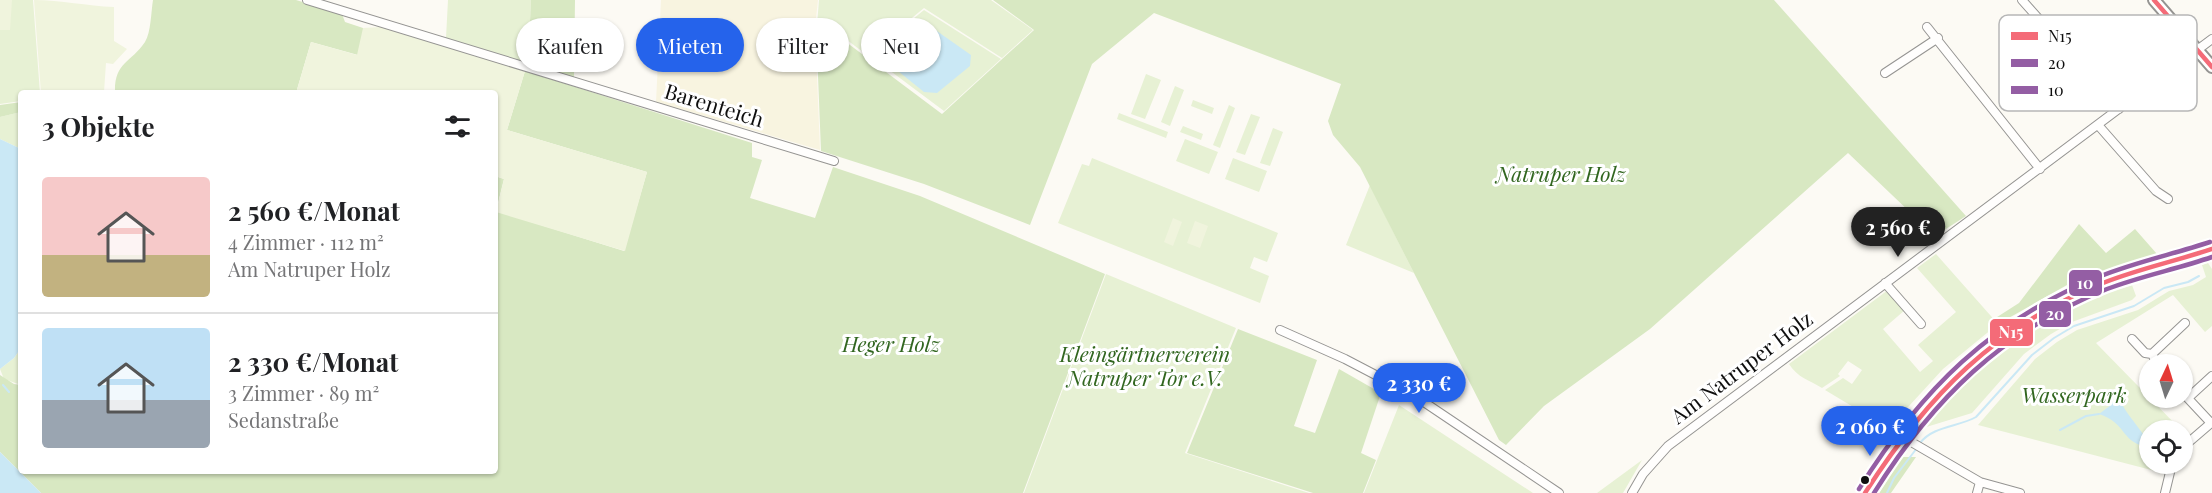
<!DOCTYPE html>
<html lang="de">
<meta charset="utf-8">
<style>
body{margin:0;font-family:"Playfair Display",serif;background:#f2f2f2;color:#202124;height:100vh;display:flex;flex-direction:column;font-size:22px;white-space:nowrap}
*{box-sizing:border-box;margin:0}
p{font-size:20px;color:#757577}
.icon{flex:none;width:33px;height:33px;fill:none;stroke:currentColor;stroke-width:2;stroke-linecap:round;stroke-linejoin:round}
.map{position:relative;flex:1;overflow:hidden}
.sheet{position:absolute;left:18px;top:90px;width:480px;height:384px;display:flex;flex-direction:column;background:#fff;border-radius:6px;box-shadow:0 2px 4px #0004}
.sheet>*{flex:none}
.top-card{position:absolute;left:516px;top:18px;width:570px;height:54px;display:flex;gap:12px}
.needle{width:39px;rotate:4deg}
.fabs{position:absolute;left:2139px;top:354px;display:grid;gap:12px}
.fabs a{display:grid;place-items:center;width:54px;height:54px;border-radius:50%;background:#fff;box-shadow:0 2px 4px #0004;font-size:30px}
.price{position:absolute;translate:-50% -51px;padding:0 14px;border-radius:21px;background:#2563eb;color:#fff;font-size:20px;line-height:39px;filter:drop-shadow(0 2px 3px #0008)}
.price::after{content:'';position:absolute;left:50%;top:36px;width:18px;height:14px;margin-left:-9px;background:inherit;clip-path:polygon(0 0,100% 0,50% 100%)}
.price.active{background:#222;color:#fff}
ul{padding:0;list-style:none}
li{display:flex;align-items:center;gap:18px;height:150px;padding:0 24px}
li+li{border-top:2px solid #e0e0e0}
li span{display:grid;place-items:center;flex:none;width:168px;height:120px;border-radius:6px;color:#555}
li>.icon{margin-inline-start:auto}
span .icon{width:72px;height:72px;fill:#fffc;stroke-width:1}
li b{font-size:26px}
h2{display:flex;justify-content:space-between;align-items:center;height:72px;padding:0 24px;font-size:26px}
.tag{padding:0 21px;border-radius:27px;background:#fff;box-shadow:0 2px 4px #0004;font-size:21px;line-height:54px}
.tag.active{background:#2563eb;color:#fff}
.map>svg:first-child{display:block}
</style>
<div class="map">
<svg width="2212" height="493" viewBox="0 0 2212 493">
<rect width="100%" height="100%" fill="#fcfaf4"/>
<path fill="#f8f4e0" d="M661 0H818L815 27 820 150 656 102Z"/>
<path fill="#e7f1d4" d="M0 0H33L40 93H21V101L0 104Z
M448 0H531L528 63 446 38Z
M819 0H991L1033 30 1002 58 924 8 867 55 831 28 817 25Z
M924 10 1001 59 944 111 869 55Z
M1146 74 1161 80 1145 119 1131 114Z
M1175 86 1184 90 1170 126 1161 122Z
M1193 100 1214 108 1212 114 1191 106Z
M1229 105 1235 108 1220 148 1213 145Z
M21 112V149L0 139V117Z
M1119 113 1168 132 1166 138 1117 119Z
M1251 114 1260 117 1245 155 1236 152Z
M1183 126 1203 134 1201 140 1180 132Z
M1273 128 1283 132 1270 166 1260 163Z
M1185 139 1218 152 1209 174 1176 161Z
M1092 158 1278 233 1267 262 1254 257 1250 268 1269 276 1260 303 1058 223 1082 164 1089 166Z
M1233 158 1267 171 1259 192 1225 179Z
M1370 185 1414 273 1346 245Z
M1936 254 1998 324 1943 369 1898 418 1880 423 1825 390 1843 378 1852 384 1862 370 1848 361 1838 374 1840 376 1822 388C1809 380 1798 378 1789 364L1888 290 1905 310 1883 329 1920 372 1933 361 1918 345 1956 312 1917 268Z
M2208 263 2212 269V326L2205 332 2173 295 2096 343 2181 430H2150V464H2161L2159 472 1978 425 2035 359 2057 342 2077 330 2138 310 2169 291 2193 285 2206 277 2202 265Z
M1106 274 1236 328 1185 453 1309 493H1024Z
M2132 285 2136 296 2132 300 2072 322 2051 334 2024 354 1972 413 1923 428C1978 363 2049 308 2132 285Z
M21 348V385L4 379 0 369 14 358Z
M1399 405 1533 493H1364Z
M1642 460 1623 493H1597Z"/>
<path fill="#d8e8c2" d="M153 0H296L342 14 345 22 363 28 365 31 358 55 311 42 296 93H115C114 62 131 63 145 42 151 32 151 12 153 0Z
M531 0H575L574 77 528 63Z
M993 0H1774L1966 216 1935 236 1848 153 1650 329 1544 406 1506 445 1499 440 1360 167 1333 135 1328 121 1341 84 1154 13 1092 64 1030 225 924 184 821 151 816 26 830 30 942 114 1034 30Z
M525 71 752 143V157L762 160 750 198 815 218 833 167 920 196 1105 274 1023 493H41L0 452V375L14 384 21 385V471H495V176L504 179 496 211 624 251 647 172 507 130Z
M21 102V112L0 117V105Z
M2079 224 2106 253 2135 229 2157 254 2067 285 1998 324 1994 319 2019 303Z
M1238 329 1317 360 1294 426 1315 433 1339 369 1381 393 1361 453 1376 460 1363 493H1313L1187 453Z
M1902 457H1916L1891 493H1879Z"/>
<path fill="#f0f4dd" d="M0 0H12L10 30H0Z
M34 0C61 0 87 6 114 7V41L127 49 113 64 106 63 104 92 41 93Z
M380 27 525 71 507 130 647 172 625 251 496 212 504 179 495 176V93H296L311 42 357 55 363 28Z
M1173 218 1182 222 1173 246 1164 242Z
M1195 221 1208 226 1200 248 1187 243Z"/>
<path fill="#cae8f5" d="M924 27 934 29 971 55 970 66 937 93 924 92 888 63 889 53Z
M0 139 21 149V348L14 358 0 369Z
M2117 394C2123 410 2135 422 2145 437L2143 446C2121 440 2126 423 2099 414L2111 405Z
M0 452 41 493H0Z"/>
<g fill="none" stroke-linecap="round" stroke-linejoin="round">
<path stroke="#cae8f5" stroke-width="2" d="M3 385 9 392
M2060 430 2086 416 2099 414
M1920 443C1933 426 1958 427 1976 417L2032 355 2054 338 2074 326 2134 306 2164 288 2188 282 2199 276
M1887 493 1894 478 1917 448"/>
<defs>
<path id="minor" d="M307 0 834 161
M2022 0 2119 109
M1927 27 2040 169
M1885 73 1938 38
M2098 125 2156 191 2168 199
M1885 283 1921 324
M1280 330 1345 359 1412 394 1559 493
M2132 339 2145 353 2152 354 2157 364
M2152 354 2185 323
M2182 392 2211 423 2182 448
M2188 398 2212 376
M1901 436 1980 482 2020 493
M1632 493 1643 474 1668 446 2212 39
M1977 493 1980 482
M2165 493 2172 464"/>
<path id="tertiary" d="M2154 0 2212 67
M1865 493C1923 395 1995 324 2103 283 2138 269 2176 262 2212 249"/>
</defs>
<use href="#minor" stroke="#959492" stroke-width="10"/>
<use href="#tertiary" stroke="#959492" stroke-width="14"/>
<use href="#minor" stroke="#fffefd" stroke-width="8"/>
<use href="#tertiary" stroke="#fffefd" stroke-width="10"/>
<defs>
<path id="bus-1" d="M2154 0 2212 67
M1865 493C1927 396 1995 326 2103 283 2138 269 2176 261 2212 249"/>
<path id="bus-2" d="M1874 493C1933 399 2002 331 2107 289 2141 276 2177 269 2212 257"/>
<path id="bus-3" d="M1859 489C1921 390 1991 320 2101 276 2136 262 2174 254 2210 242"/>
</defs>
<use href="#bus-1" stroke="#fff" stroke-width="9"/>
<use href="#bus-2" stroke="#fff" stroke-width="9"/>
<use href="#bus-3" stroke="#fff" stroke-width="9"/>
<use href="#bus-1" stroke="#f46b78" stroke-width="4.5"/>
<use href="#bus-2" stroke="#945ea4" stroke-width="4.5"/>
<use href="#bus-3" stroke="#945ea4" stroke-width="4.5"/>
</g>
<circle fill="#0e0e0e" stroke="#fff" stroke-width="2" cx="1865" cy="480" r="5"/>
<g text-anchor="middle" stroke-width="6" stroke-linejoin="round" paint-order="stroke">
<g font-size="21" fill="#0e0e0e" stroke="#fff">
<text transform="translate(714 106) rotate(17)" y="7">Barenteich</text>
<text transform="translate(1742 368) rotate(-37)" y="7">Am Natruper Holz</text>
</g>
<g font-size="21" font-style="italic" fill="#31661f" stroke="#fff">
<text x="1561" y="182">Natruper Holz</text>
<text x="891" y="352">Heger Holz</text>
<text x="1145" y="362">Kleingärtnerverein<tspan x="1145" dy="24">Natruper Tor e.V.</tspan></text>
<text x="2074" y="403">Wasserpark</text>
</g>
</g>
<rect x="1999" y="15" width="198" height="96" rx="9" fill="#fff" stroke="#b7b7b7" stroke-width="1.5"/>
<rect x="2011" y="32" width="27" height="8" fill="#f46b78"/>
<rect x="2011" y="59" width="27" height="8" fill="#945ea4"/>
<rect x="2011" y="86" width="27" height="8" fill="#945ea4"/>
<g font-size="16" fill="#0e0e0e">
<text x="2048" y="42">N15</text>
<text x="2048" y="69">20</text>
<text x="2048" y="96">10</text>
</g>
<g stroke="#fff" stroke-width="2">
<rect x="2068" y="269" width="35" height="28" rx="6" fill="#945ea4"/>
<rect x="2038" y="300" width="34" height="28" rx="6" fill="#945ea4"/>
<rect x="1989" y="318" width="45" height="29" rx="6" fill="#f46b78"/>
</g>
<g font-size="16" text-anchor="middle" font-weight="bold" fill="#fff">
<text x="2085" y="289">10</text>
<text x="2055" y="320">20</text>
<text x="2011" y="338">N15</text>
</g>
</svg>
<div class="fabs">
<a><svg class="needle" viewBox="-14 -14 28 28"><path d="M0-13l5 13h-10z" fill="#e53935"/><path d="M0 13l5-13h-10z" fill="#757577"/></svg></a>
<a><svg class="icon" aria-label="locate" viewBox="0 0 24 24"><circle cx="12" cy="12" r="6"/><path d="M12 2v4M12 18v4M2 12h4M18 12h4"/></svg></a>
</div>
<b class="price active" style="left:1898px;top:258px">2 560 €</b>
<b class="price" style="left:1419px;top:414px">2 330 €</b>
<b class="price" style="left:1870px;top:457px">2 060 €</b>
<div class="top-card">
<a class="tag">Kaufen</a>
<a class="tag active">Mieten</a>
<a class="tag">Filter</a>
<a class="tag">Neu</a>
</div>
<section class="sheet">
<h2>3 Objekte<svg class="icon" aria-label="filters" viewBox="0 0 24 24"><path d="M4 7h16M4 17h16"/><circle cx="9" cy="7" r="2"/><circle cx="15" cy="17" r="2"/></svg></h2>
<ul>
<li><span style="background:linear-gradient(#f6c9c9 65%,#c2b280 0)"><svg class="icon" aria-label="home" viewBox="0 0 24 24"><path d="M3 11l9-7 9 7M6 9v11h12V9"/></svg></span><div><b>2 560 €/Monat</b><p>4 Zimmer · 112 m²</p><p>Am Natruper Holz</p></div></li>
<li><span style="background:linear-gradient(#bfe0f5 60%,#9aa5b1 0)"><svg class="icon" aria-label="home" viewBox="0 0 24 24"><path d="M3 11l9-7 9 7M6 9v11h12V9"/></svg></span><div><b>2 330 €/Monat</b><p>3 Zimmer · 89 m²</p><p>Sedanstraße</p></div></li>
</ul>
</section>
</div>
